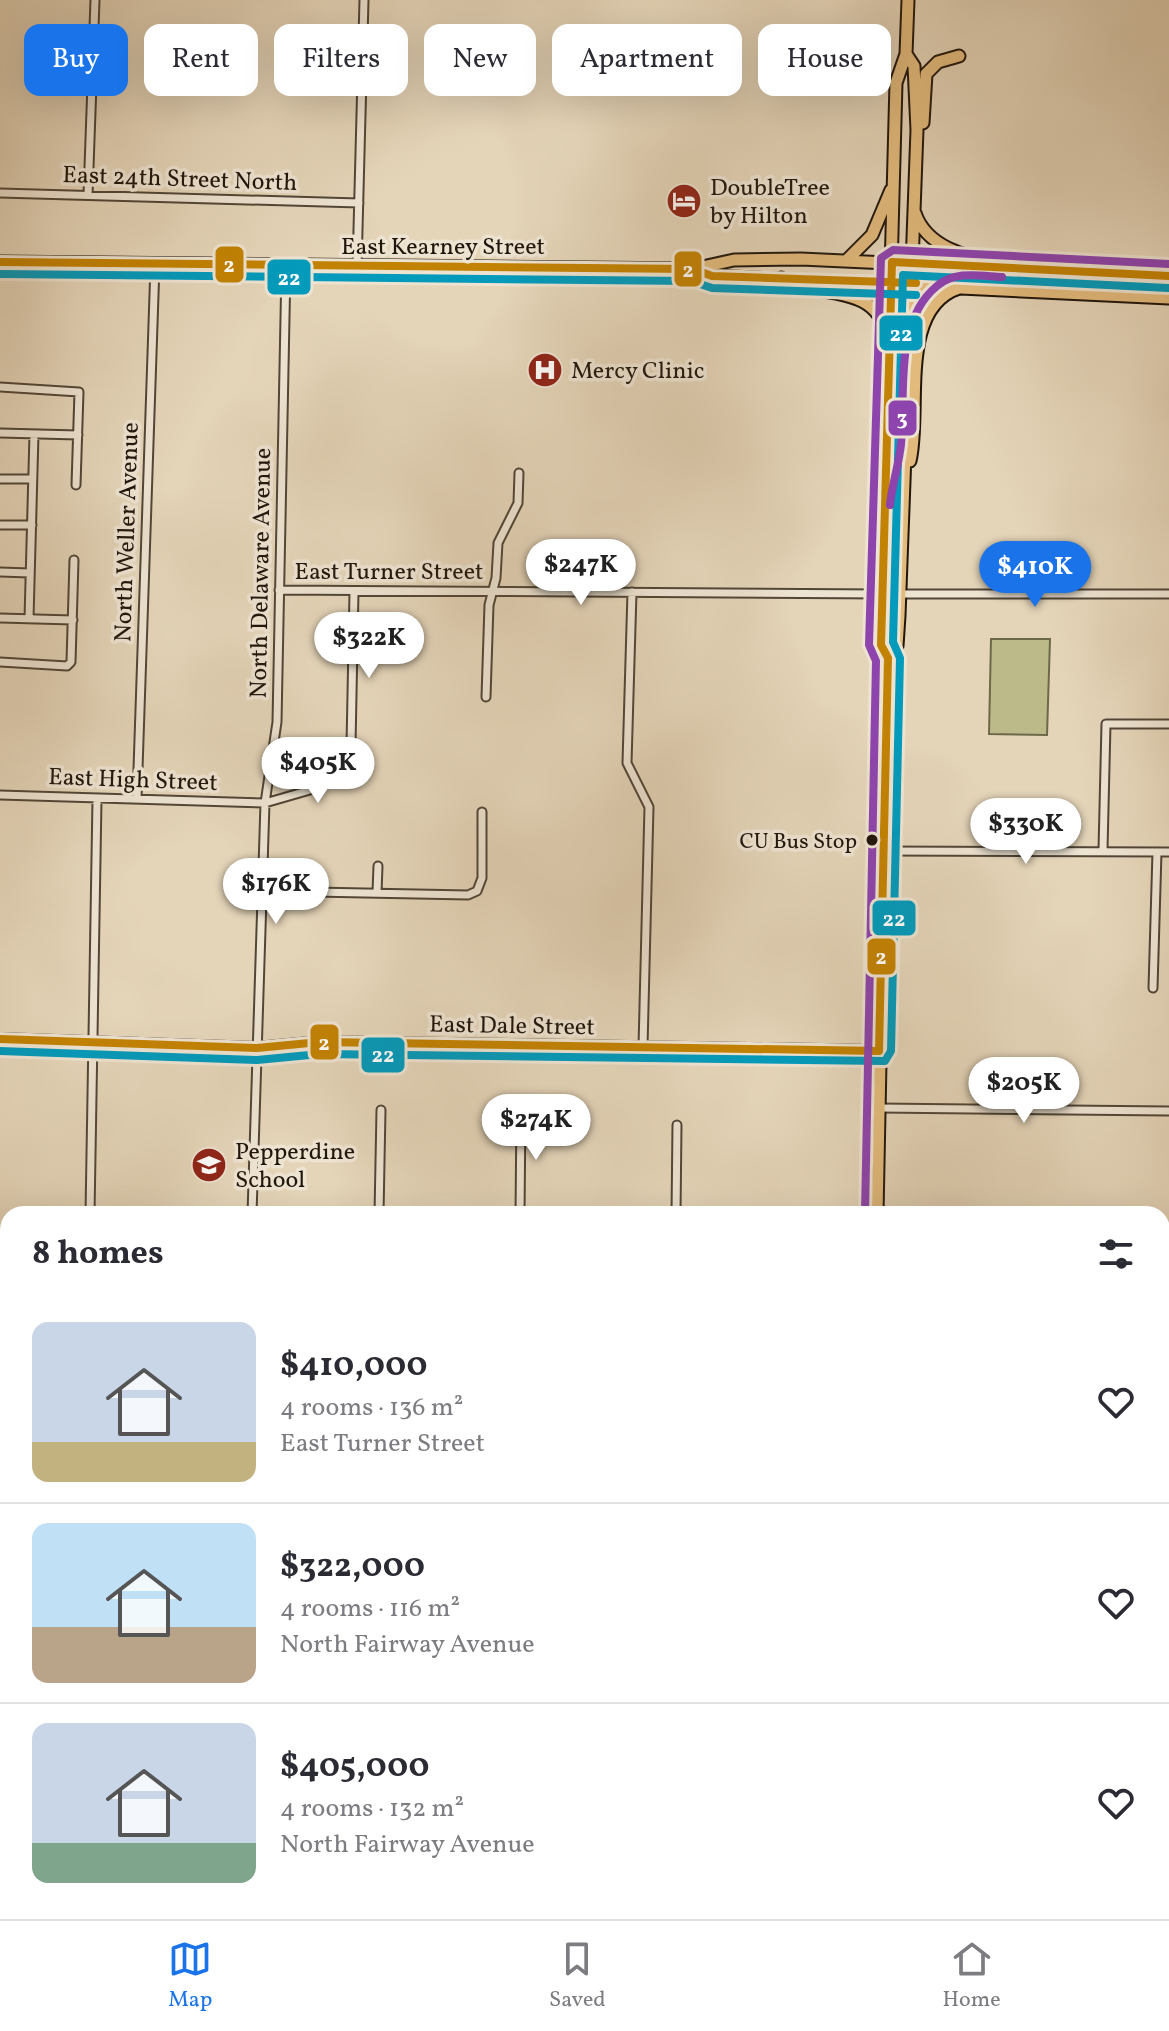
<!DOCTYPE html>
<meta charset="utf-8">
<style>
body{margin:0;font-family:Vollkorn,serif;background:#f7f7f7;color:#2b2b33;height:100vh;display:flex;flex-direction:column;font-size:30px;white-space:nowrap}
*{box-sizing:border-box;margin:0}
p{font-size:26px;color:#7c7c81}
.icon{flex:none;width:44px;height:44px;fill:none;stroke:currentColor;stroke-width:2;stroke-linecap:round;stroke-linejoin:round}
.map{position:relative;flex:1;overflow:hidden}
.details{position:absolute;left:0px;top:1206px;width:1170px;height:714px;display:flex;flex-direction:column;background:#fff;border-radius:24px 24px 0 0;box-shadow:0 8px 32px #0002}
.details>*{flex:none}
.hud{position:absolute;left:24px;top:24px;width:1122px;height:72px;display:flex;gap:16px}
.price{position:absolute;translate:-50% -68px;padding:0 18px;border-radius:28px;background:#fff;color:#222;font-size:26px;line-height:52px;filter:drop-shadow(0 2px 4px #0008)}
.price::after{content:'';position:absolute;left:50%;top:48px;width:24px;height:18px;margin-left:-12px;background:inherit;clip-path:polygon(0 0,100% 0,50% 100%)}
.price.on{background:#1a73e8;color:#fff}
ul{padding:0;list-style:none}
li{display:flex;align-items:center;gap:24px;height:200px;padding:0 32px}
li+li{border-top:2px solid #e1e1e2}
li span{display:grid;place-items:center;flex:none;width:224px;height:160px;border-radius:16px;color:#555}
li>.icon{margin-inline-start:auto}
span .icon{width:96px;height:96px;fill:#fffc;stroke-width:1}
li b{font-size:34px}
h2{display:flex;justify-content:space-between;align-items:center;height:96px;padding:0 32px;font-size:34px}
.pill{padding:0 28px;border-radius:16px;background:#fff;box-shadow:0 8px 32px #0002;font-size:28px;line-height:72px}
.pill.on{background:#1a73e8;color:#fff}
.menu{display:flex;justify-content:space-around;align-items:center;height:112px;border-top:2px solid #e1e1e2;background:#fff;font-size:22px;color:#7c7c81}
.menu a{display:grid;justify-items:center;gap:4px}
.menu .on{color:#1a73e8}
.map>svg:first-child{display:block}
</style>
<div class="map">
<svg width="1169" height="1919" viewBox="0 0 1169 1919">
<rect width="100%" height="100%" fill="#e4d4b8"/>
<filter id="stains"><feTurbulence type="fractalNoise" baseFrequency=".0025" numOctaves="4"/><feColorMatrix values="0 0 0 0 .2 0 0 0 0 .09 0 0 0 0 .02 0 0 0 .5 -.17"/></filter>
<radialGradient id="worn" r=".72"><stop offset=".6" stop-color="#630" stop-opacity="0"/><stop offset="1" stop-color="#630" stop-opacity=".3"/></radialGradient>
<path fill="#bcba89" stroke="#6e684a" stroke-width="2" d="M991 639H1050L1047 735 989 734Z
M149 1912H181V1919H145Z"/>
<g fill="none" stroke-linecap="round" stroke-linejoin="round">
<defs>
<path id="street" d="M0 193 359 203
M88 195 95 0
M357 268 364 0
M0 387 79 392 76 485
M0 433 78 435
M0 479H32
M0 525H32
M0 572 30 573
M279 590 883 594
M632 592 627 763 649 807 643 1047
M900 594H1169
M0 618 73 620
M29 619 34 434
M0 662 67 666 71 662 74 560
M486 697 489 605 496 578 498 543 518 503 519 473
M0 795 265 803 317 788 345 761 351 745 354 592
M137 799 155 265
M1103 850 1106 724H1169
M883 851 1169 852
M262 891 468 895 477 891
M477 891 482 878V812
M377 892 378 866
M1153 988 1157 852
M879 1108 1169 1111
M90 1214 97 799
M252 1214 265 803 277 722 286 267
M379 1214 381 1110
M520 1214 521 1110
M676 1214 677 1125
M0 1309H8
M0 1578H8
M1162 1608H1169
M1162 1756H1169
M0 1877H8
M61 1919 64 1912
M533 1919V1912
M663 1919 664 1912"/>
<path id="secondary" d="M0 1039 257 1048 320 1042 879 1051
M0 1728 8 1729
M1162 1905H1169"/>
<path id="primary" d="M923 123 926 74 938 62 959 56
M915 213C926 246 965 258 996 260
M848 259 872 235 891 190
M1029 261 1124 268
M0 262 693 269 734 260 801 259 1169 276
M693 269 712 276 1169 298
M781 278C814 299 875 282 886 333
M910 461C922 413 897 308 959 288
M884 524C902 543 880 576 899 594
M888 658 897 646 899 616 917 130 914 66 906 54
M877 1214 888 658 881 645 896 83 906 54 908 0
M863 1919V1912"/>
</defs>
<use href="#street" stroke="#524637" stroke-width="11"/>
<use href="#secondary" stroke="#21160c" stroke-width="14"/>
<use href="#primary" stroke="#21160c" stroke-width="15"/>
<use href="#street" stroke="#ede3d1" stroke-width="7"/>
<use href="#secondary" stroke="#ede3d1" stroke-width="10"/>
<use href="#primary" stroke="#e2ba7c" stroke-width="11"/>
<defs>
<path id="bus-1" d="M0 262 693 269 712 276 916 283
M0 1039 257 1048 320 1042 879 1051 888 658 881 645 892 262 1169 276"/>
<path id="bus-2" d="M0 274 691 281 712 288 916 295
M0 1051 257 1060 320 1054 885 1061 891 1051 900 658 893 642 903 275 1168 288"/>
<path id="bus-3" d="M890 505C892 484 899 465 901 444 906 394 893 322 937 286 955 270 981 276 1002 277
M865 1214 876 661 869 645 881 258 893 250 1169 264"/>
</defs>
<use href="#bus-1" stroke="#ede3d1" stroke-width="14"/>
<use href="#bus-2" stroke="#ede3d1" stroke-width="14"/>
<use href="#bus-3" stroke="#ede3d1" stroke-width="14"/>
<use href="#bus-1" stroke="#c28203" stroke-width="8"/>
<use href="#bus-2" stroke="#039abb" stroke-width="8"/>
<use href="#bus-3" stroke="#8e44ad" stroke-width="8"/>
</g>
<defs>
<symbol id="hotel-disc" viewBox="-11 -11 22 22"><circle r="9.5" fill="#8f2418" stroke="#ede3d1"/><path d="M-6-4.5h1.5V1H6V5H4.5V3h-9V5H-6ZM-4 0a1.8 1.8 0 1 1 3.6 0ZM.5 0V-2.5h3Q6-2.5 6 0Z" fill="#fff"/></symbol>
<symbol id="hospital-disc" viewBox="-11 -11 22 22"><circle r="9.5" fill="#8f2418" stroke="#ede3d1"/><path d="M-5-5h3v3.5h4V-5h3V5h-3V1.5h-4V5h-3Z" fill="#fff"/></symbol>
<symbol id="school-disc" viewBox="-11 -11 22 22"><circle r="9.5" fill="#8f2418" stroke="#ede3d1"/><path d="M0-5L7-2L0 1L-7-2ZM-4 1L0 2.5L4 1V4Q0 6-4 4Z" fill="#fff"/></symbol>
</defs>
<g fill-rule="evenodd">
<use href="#hotel-disc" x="664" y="181" width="40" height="40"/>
<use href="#hospital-disc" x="525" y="350" width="40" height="40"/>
<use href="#school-disc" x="189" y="1145" width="40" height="40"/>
</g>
<circle fill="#21160c" stroke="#ede3d1" stroke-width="3" cx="872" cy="840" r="7"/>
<g text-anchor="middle" stroke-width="7" stroke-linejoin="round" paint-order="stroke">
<g font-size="22" fill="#21160c" stroke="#ede3d1" text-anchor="end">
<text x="857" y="848">CU Bus Stop</text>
</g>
<g font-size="24" fill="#21160c" stroke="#ede3d1">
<text transform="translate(180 178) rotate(2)" y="8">East 24th Street North</text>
<text x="443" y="254">East Kearney Street</text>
<text transform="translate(126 532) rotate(-88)" y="8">North Weller Avenue</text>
<text x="389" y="579">East Turner Street</text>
<text transform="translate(260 573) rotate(-89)" y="8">North Delaware Avenue</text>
<text transform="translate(133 779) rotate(2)" y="8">East High Street</text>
<text transform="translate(512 1025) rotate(1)" y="8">East Dale Street</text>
</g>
<g font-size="24" fill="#21160c" stroke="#ede3d1" text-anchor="start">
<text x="710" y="195">DoubleTree<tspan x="710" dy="28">by Hilton</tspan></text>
<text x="571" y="378">Mercy Clinic</text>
<text x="235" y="1159">Pepperdine<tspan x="235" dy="28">School</tspan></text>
</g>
</g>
<g stroke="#ede3d1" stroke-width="3">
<rect x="214" y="245" width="31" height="39" rx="8" fill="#c28203"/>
<rect x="673" y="250" width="30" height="38" rx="8" fill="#c28203"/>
<rect x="266" y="258" width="46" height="38" rx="8" fill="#039abb"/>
<rect x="878" y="314" width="46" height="38" rx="8" fill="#039abb"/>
<rect x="887" y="399" width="31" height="38" rx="8" fill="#8e44ad"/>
<rect x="871" y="899" width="46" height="38" rx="8" fill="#039abb"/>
<rect x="866" y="937" width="31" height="39" rx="8" fill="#c28203"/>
<rect x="309" y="1023" width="31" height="38" rx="8" fill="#c28203"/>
<rect x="360" y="1036" width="46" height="38" rx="8" fill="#039abb"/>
</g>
<g font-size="22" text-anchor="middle" font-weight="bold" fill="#fff">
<text x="229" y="272">2</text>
<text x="688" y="277">2</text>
<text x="289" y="285">22</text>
<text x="901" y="341">22</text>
<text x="902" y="425">3</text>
<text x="894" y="926">22</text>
<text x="881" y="964">2</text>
<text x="324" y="1050">2</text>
<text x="383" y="1062">22</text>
</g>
<rect width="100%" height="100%" filter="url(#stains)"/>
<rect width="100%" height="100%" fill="url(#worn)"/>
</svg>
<b class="price" style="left:581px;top:607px">$247K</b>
<b class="price on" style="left:1035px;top:609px">$410K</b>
<b class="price" style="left:369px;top:680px">$322K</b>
<b class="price" style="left:318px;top:805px">$405K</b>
<b class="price" style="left:1026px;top:866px">$330K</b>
<b class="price" style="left:276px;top:926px">$176K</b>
<b class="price" style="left:1024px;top:1125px">$205K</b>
<b class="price" style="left:536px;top:1162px">$274K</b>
<div class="hud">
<a class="pill on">Buy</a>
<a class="pill">Rent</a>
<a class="pill">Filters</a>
<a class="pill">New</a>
<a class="pill">Apartment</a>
<a class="pill">House</a>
</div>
<section class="details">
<h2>8 homes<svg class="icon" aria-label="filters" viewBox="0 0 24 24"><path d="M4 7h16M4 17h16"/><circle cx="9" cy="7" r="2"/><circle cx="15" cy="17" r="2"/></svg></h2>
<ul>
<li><span style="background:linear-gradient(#c9d6e8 75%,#c2b280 0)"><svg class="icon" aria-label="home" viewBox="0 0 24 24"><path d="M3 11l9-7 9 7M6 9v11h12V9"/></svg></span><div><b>$410,000</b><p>4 rooms · 136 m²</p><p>East Turner Street</p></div><svg class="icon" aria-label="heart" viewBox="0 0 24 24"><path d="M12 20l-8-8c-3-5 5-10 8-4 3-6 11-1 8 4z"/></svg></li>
<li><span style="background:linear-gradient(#bfe0f5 65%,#b9a48a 0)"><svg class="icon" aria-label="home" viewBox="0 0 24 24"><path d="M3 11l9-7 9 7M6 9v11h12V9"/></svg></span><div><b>$322,000</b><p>4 rooms · 116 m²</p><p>North Fairway Avenue</p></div><svg class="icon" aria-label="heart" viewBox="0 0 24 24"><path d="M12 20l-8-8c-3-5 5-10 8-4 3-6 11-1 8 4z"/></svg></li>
<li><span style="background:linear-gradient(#c9d6e8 75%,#7fa58c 0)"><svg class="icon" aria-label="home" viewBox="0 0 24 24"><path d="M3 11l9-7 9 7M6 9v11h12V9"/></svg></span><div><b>$405,000</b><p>4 rooms · 132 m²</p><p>North Fairway Avenue</p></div><svg class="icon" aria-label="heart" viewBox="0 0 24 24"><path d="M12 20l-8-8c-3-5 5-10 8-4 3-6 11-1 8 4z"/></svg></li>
</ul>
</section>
</div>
<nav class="menu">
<a class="on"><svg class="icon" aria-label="map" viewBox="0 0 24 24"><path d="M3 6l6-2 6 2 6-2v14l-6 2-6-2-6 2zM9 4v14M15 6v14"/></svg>Map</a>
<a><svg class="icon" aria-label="saved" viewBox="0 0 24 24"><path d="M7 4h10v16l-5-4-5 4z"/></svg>Saved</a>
<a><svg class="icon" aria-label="home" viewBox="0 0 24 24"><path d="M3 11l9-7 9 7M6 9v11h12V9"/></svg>Home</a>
</nav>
